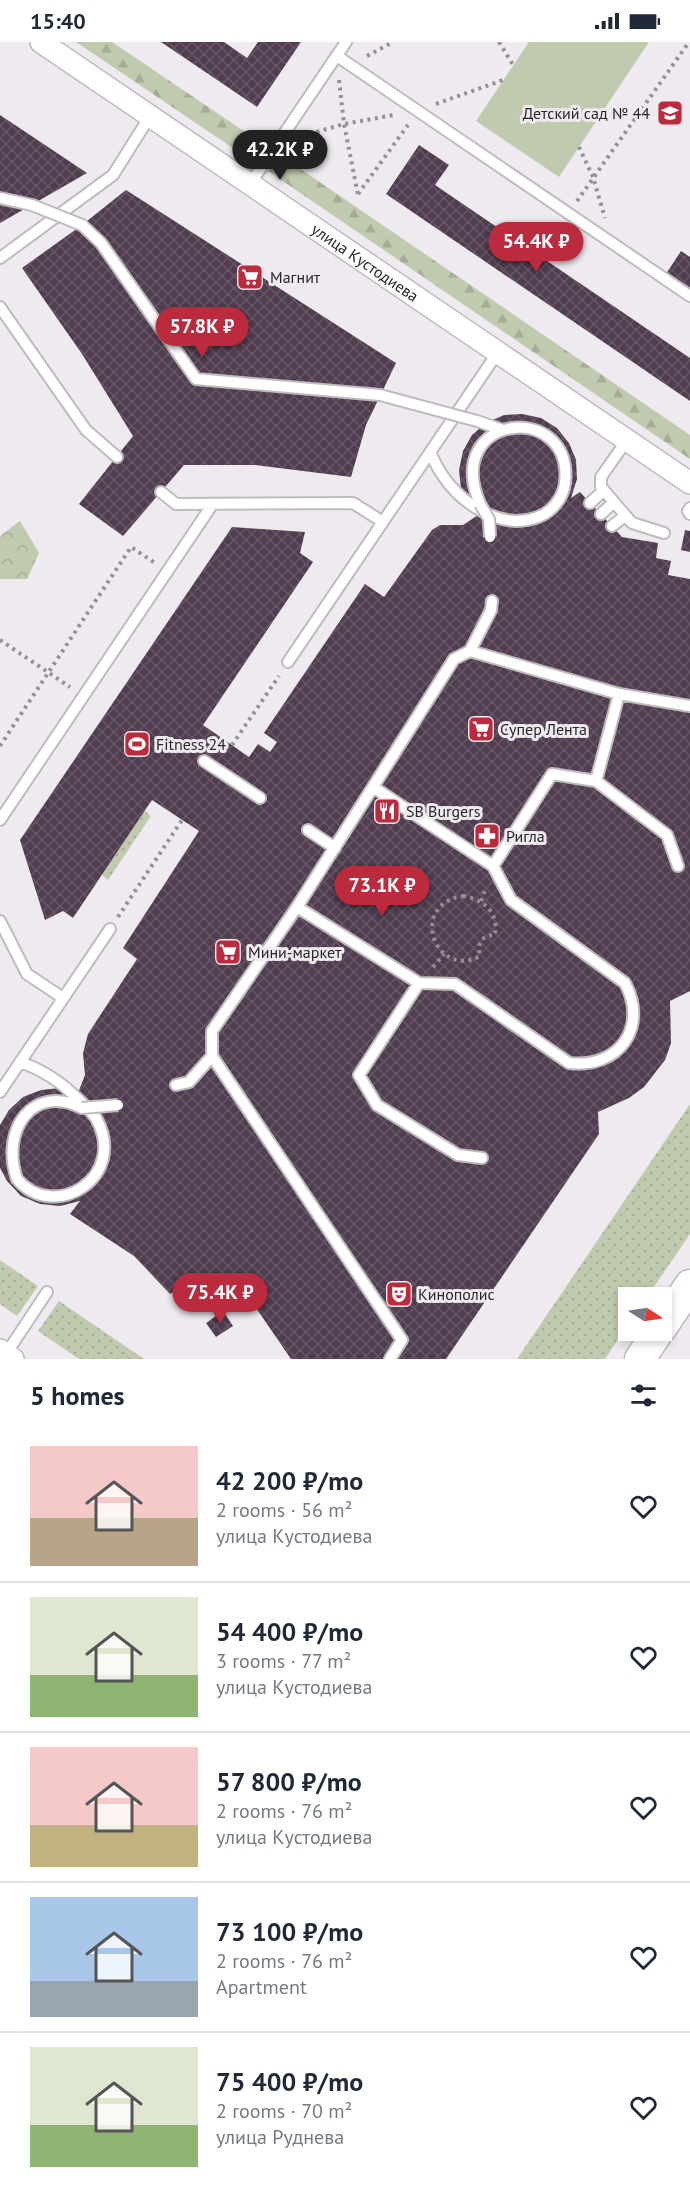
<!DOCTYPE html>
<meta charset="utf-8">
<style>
body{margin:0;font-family:"PT Sans",sans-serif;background:#f2f2f3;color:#1f2937;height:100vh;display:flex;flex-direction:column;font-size:22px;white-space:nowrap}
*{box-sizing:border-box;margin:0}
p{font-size:20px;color:#747a83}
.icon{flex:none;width:33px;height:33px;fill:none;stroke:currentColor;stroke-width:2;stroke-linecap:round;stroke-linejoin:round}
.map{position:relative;height:1317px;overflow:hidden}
.sheet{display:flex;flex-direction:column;background:#fff;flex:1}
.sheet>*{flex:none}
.needle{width:39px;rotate:102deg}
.controls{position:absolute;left:618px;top:1245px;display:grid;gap:12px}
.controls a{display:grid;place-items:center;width:54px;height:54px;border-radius:0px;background:#fff;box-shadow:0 3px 9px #0003;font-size:30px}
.price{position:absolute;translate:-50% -51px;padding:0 14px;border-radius:21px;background:#bc2b3d;color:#fff;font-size:20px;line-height:39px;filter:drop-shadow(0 2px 3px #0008)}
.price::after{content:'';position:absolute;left:50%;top:36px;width:18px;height:14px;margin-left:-9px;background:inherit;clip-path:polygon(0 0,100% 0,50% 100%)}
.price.current{background:#222;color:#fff}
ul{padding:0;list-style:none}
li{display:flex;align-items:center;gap:18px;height:150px;padding:0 30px}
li+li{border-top:2px solid #e0e1e3}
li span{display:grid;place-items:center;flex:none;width:168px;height:120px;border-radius:0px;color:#555}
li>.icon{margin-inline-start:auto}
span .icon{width:72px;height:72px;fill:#fffc;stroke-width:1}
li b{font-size:26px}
h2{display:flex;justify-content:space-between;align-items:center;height:72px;padding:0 30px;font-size:26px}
.status{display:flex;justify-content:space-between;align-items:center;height:42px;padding:0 30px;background:#fff;direction:ltr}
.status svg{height:16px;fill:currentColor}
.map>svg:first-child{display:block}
</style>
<div class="status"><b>15:40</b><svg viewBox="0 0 49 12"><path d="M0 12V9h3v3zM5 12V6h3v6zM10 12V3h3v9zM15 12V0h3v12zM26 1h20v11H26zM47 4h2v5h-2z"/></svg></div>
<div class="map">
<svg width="690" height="1317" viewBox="0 0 690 1317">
<defs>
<pattern id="grass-dots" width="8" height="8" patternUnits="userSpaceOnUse" patternTransform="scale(1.5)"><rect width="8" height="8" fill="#c0caae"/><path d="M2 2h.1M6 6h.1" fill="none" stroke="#a5ad96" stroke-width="1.8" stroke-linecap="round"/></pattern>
<pattern id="forest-firs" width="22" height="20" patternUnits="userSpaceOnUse" patternTransform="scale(1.5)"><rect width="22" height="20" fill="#c0caae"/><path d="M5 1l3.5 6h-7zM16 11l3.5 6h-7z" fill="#a5ad96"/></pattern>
<pattern id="park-crowns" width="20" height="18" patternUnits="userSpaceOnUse" patternTransform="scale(1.5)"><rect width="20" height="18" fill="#c0caae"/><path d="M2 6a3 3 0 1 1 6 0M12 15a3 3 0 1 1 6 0" fill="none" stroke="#a5ad96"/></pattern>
<pattern id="building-cross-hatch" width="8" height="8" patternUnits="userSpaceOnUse" patternTransform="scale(1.5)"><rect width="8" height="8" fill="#513d50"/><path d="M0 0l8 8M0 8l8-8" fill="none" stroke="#675766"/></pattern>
</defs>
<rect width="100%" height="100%" fill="#efeaef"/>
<path fill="url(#grass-dots)" d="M145 769 151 774 108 838 102 833Z
M690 1062V1192L647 1255 628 1256V1283L605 1317H517Z
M0 1218 38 1244 17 1274 0 1262Z
M59 1259 144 1317H79L38 1289Z"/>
<path fill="url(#forest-firs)" d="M76 0H112L263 102 252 119Z
M280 113 690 393V417L268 129Z"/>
<path fill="url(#park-crowns)" d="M20 479 39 511 27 537H0V494Z"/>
<path fill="#c0caae" d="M529 0H649L559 135 476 79Z"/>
<path fill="url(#building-cross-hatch)" d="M161 0H224L247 16 258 0H301L257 65Z
M0 73 87 131 0 181Z
M419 103 449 123 435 143 690 316V359L386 152Z
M126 148 396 321 366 383 351 435 255 423H184L123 494 79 462 133 394 82 312 22 226 82 183Z
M681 209 690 215V247L666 232Z
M522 372 541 376 557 386 569 401 576 418 577 437 571 456 580 450 622 495 658 501 656 516 671 519 668 533 690 537V949L670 959 671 1001 665 1018 644 1045 629 1056 598 1070 599 1092 446 1317H291L243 1247 217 1266 195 1236 170 1252 134 1214 70 1172 80 1159 60 1164 40 1162 21 1154 7 1139 0 1126V1083L9 1068 23 1055 41 1048 60 1046 78 1051 85 1033 83 1011 88 992 137 917 123 906 199 789 152 758 73 876 63 869 45 878 20 798 232 485 305 490 300 511 313 520 203 683 249 715 258 702 270 710 277 700 264 691 365 542 384 555 432 488 440 483H463L478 473 470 465 461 447 459 428 463 409 472 393 486 381 504 373Z
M685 488 690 489V510L681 508Z
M223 1269 233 1284 216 1295 206 1281Z"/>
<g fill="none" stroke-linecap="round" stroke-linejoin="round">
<defs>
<path id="service" d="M337 14 690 254
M250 142 346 0
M0 156 32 163
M82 183 101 201 196 337 380 353
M0 216 113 133 150 74
M0 265 86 388 117 415
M477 379 503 388
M627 398 601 435V445L632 481 664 491
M430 411C434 418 437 425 441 431 461 462 501 489 538 475 552 470 563 456 565 441 574 358 441 371 480 462
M161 450 176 462 353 461 383 480
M590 461 604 448
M690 466 688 469 690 472
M601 472 614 460
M612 484 625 474
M470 609 619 652 690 664
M288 620 498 310
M619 652 596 739 667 793 678 824
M204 719 260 756
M373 745 493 824 552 732 596 739
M0 778 212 463
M308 788 335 806
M297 865 419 941
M0 879 27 932 63 956
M212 1014 402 1298 390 1317
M20 1020C43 1028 60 1039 77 1056 83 1062 91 1069 96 1076 129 1135 54 1181 17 1137 0 1088 33 1041 82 1066
M176 1043 189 1040 212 1014V989L297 865 454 617 470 609 491 568 492 559
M0 1050 110 887
M482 1116 458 1113 377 1063 359 1033 419 941 455 942 569 1021C618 1027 649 986 625 941L511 858 493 824
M6 1312 47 1250"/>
<g id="minor">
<path id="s1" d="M41 0 690 441"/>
<path d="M0 1308 13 1317"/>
</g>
<path id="secondary" d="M662 1285 690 1243
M640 1317 659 1288"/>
</defs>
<use href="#service" stroke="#c0bbc0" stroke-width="14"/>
<use href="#minor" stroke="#c0bbc0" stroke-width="24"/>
<use href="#secondary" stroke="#c0bbc0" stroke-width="33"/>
<path stroke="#949094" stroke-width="4" stroke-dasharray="3 4.5" stroke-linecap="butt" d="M499 0 513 23
M367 14 393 0
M339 38 344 82 358 153
M436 62 503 38
M302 94 344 82 394 73
M579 105 593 135 605 176
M358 152 408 83
M577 159 689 0
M0 598 70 645
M232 703 279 634
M0 704 131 505 155 521
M463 854C484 857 499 871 495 893 481 894 477 901 480 914 436 938 407 863 463 854Z
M481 859 486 846
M118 875 182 778
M433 925 444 912"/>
<use href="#service" stroke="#fff" stroke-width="10"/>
<use href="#minor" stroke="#fff" stroke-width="21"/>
<use href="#secondary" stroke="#fff" stroke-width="30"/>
<defs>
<path id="service-bridge" d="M32 163 82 183
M380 353 477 379
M480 462 489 477 490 495
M82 1066 118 1063"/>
</defs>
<use href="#service-bridge" stroke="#c0bbc0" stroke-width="14" stroke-linecap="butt"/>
<use href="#service-bridge" stroke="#fff" stroke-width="10"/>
</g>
<defs>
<symbol id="school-square" viewBox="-11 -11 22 22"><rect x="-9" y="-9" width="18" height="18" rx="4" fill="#bc2b3d" stroke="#efeaef"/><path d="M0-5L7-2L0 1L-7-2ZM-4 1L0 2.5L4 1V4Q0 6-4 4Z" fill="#fff"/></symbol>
<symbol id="supermarket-square" viewBox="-11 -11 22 22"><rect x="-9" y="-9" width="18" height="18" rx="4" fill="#bc2b3d" stroke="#efeaef"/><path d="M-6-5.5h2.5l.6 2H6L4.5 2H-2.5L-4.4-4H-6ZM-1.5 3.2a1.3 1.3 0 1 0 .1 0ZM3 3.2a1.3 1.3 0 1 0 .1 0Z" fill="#fff"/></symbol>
<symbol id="stadium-square" viewBox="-11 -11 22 22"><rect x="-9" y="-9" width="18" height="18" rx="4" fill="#bc2b3d" stroke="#efeaef"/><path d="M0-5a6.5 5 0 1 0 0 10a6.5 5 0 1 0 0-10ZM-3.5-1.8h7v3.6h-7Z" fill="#fff"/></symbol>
<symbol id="restaurant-square" viewBox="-11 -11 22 22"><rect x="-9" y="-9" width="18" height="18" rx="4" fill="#bc2b3d" stroke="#efeaef"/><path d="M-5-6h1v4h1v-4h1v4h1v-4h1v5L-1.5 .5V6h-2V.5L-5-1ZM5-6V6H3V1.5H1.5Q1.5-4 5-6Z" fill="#fff"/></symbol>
<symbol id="pharmacy-square" viewBox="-11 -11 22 22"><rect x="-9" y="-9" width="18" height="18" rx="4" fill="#bc2b3d" stroke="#efeaef"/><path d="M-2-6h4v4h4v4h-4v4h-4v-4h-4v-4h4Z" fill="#fff"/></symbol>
<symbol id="theatre-square" viewBox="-11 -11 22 22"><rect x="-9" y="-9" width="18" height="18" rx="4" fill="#bc2b3d" stroke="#efeaef"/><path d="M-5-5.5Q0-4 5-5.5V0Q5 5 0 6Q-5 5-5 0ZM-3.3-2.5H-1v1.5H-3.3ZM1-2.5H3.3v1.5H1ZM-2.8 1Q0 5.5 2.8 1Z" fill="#fff"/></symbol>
</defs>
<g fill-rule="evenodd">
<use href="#school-square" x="655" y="56" width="30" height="30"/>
<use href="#supermarket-square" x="235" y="220" width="30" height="30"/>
<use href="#supermarket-square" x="466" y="672" width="30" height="30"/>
<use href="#stadium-square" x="122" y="687" width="30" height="30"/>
<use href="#restaurant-square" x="372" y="754" width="30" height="30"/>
<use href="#pharmacy-square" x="472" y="779" width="30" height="30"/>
<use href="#supermarket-square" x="213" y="895" width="30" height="30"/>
<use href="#theatre-square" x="384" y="1237" width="30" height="30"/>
</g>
<g text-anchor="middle" stroke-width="6" stroke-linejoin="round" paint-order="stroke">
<g font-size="16" fill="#282628" stroke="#efeaef" text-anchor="start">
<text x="650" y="77" text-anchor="end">Детский сад № 44</text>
<text x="270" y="241">Магнит</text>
<text x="500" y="693">Супер Лента</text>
<text x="156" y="708">Fitness 24</text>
<text x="406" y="775">SB Burgers</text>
<text x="506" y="800">Ригла</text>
<text x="248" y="916">Мини-маркет</text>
<text x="418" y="1258">Кинополис</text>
</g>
<g font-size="16" fill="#282628" stroke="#efeaef">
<text dy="6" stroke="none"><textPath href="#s1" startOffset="392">улица Кустодиева</textPath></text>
</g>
</g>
</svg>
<div class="controls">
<a><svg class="needle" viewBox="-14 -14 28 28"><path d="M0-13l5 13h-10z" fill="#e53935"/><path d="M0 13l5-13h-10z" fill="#747a83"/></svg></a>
</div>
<b class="price current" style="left:280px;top:139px">42.2K ₽</b>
<b class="price" style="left:536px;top:231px">54.4K ₽</b>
<b class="price" style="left:202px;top:316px">57.8K ₽</b>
<b class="price" style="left:382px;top:875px">73.1K ₽</b>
<b class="price" style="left:220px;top:1282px">75.4K ₽</b>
</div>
<section class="sheet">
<h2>5 homes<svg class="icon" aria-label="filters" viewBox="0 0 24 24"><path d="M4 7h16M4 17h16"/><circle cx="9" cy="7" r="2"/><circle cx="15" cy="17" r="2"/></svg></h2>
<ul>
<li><span style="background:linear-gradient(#f6c9c9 60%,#b9a48a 0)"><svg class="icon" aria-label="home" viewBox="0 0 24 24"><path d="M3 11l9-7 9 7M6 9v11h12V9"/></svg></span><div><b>42 200 ₽/mo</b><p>2 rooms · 56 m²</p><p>улица Кустодиева</p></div><svg class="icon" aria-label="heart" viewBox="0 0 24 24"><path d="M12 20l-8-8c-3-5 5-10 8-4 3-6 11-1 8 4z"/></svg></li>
<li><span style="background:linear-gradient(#dfe7d0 65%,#8fb573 0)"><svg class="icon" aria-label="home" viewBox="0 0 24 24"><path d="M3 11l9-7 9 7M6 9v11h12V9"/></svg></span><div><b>54 400 ₽/mo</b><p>3 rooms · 77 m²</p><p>улица Кустодиева</p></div><svg class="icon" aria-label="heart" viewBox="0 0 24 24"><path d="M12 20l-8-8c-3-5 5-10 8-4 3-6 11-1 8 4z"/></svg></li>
<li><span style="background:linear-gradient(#f6c9c9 65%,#c2b280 0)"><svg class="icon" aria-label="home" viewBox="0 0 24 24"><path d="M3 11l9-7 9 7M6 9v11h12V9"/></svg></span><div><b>57 800 ₽/mo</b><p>2 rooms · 76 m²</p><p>улица Кустодиева</p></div><svg class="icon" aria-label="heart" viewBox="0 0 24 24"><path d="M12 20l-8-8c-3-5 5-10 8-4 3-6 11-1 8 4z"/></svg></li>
<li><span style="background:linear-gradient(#a9c7e8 70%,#9aa5b1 0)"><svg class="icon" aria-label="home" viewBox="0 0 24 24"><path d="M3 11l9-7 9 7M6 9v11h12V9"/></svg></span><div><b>73 100 ₽/mo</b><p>2 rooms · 76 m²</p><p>Apartment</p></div><svg class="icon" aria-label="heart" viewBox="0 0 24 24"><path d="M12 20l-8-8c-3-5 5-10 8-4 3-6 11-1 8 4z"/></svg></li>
<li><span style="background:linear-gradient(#dfe7d0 65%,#8fb573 0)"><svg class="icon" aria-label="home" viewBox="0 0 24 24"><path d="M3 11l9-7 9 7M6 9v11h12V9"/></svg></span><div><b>75 400 ₽/mo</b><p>2 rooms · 70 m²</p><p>улица Руднева</p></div><svg class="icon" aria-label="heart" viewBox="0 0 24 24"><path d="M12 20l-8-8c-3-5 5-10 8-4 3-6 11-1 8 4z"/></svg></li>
</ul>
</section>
